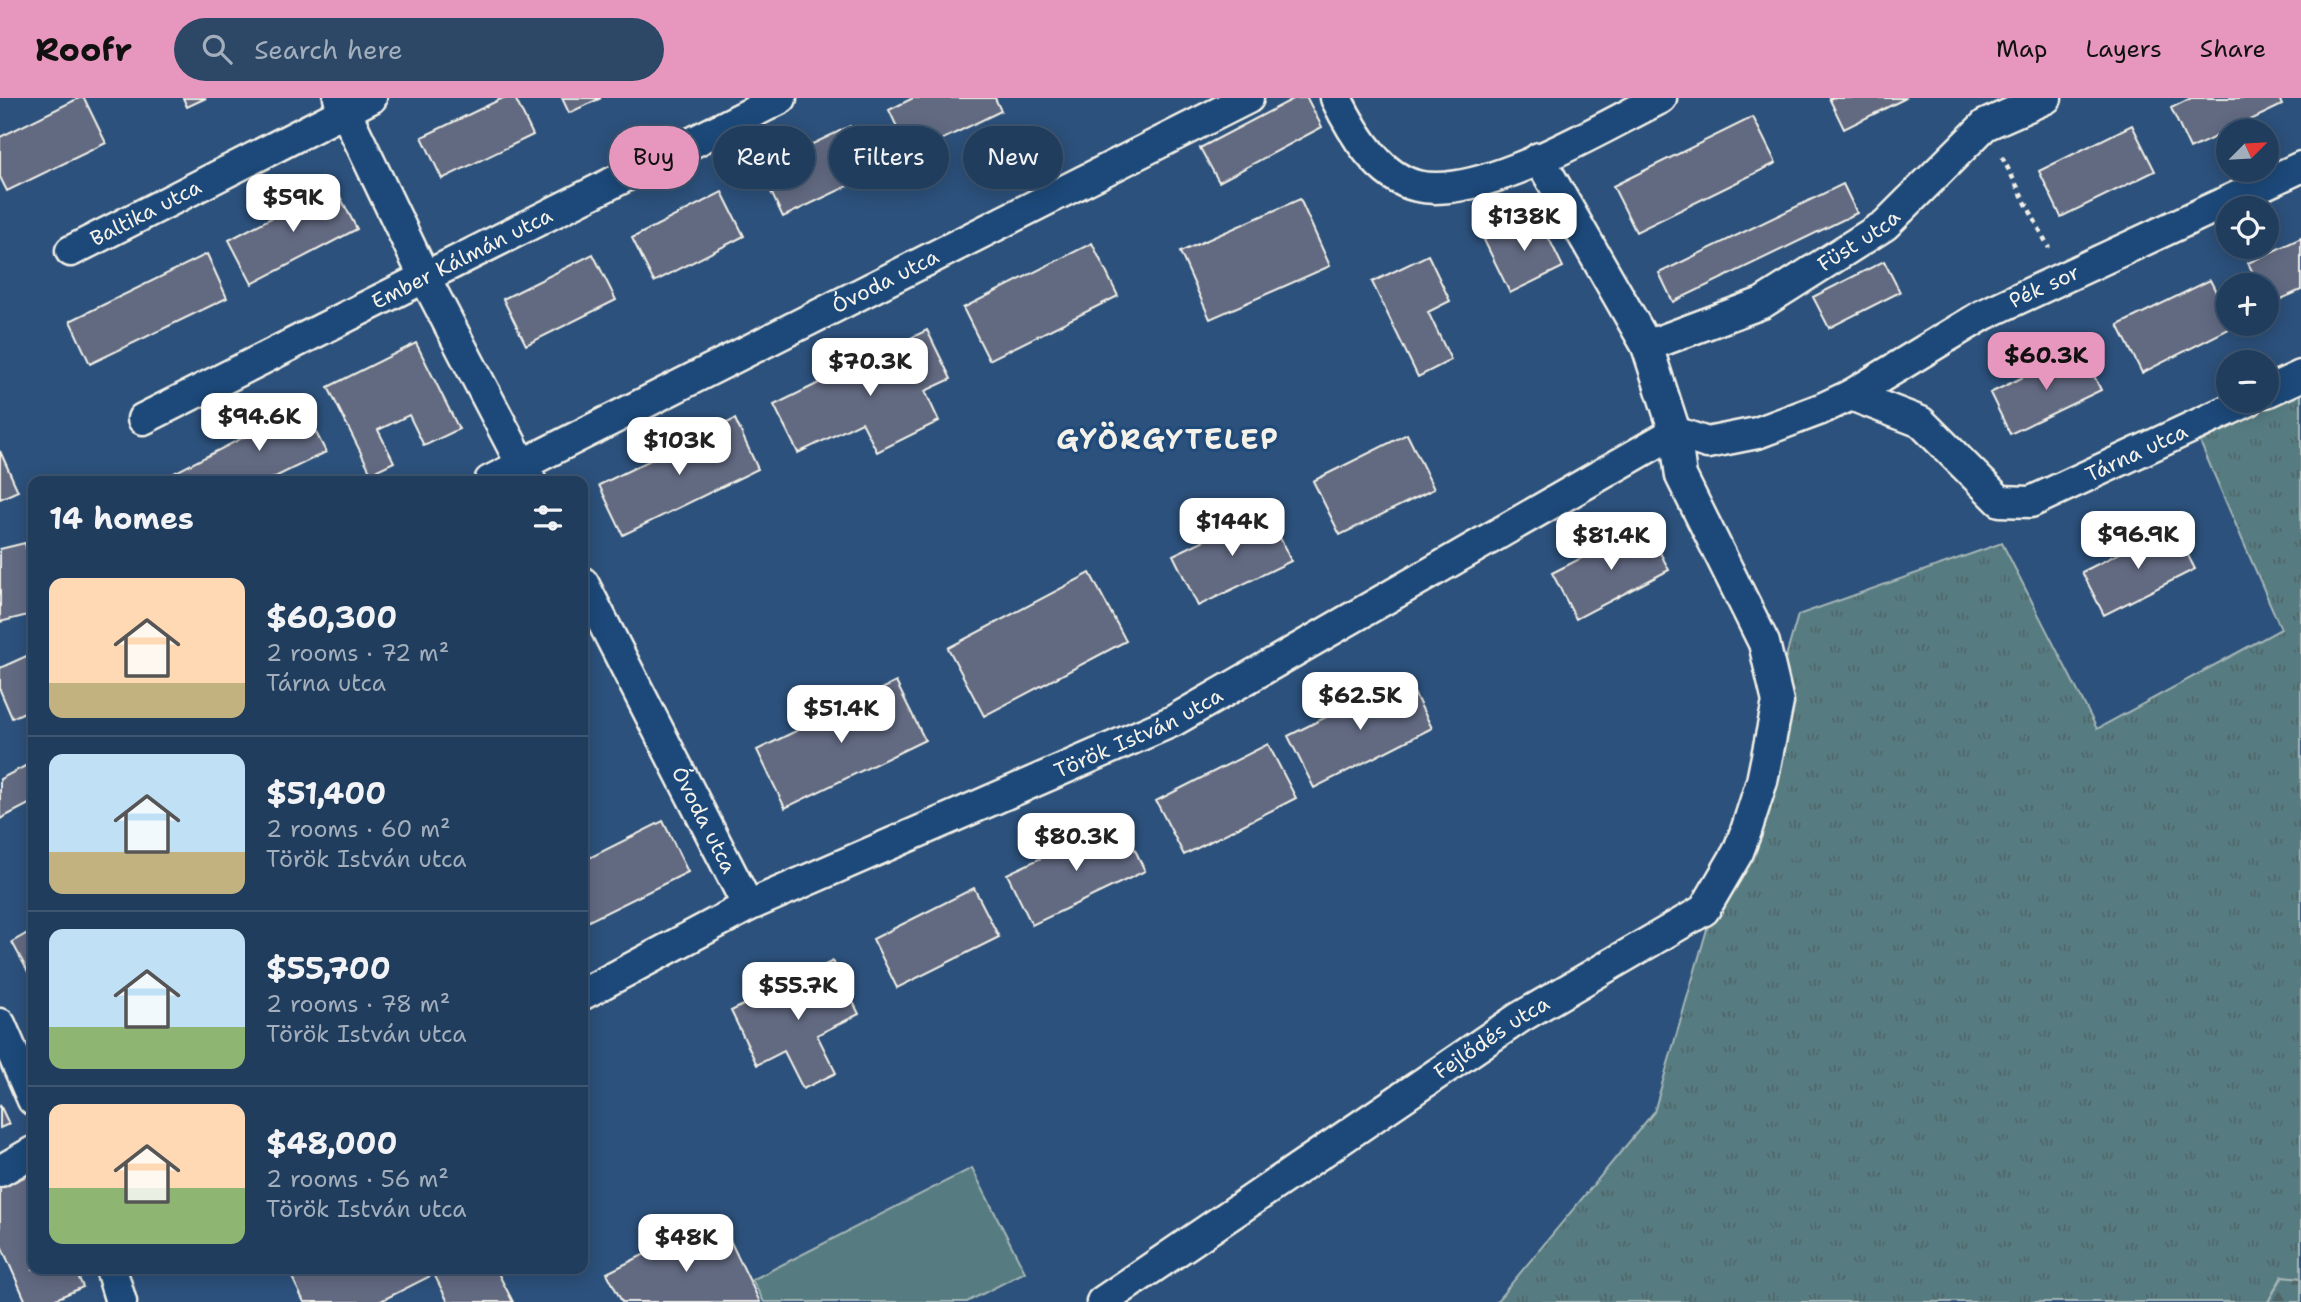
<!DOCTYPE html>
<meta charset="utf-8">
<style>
body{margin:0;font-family:"Shantell Sans",sans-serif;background:#2d4866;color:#f1f3f6;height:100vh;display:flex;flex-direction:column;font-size:26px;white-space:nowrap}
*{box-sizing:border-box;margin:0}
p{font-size:23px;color:#a2aebc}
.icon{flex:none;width:38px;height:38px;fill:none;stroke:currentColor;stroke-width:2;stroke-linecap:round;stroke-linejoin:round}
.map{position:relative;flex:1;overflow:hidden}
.side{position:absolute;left:28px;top:378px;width:560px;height:798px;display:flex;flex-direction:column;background:#213d5d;border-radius:14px;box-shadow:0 4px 18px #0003,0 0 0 2px #3e5672}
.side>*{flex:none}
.hud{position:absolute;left:609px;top:28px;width:665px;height:63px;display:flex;gap:14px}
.needle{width:46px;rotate:66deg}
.controls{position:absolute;left:2216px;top:21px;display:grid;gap:14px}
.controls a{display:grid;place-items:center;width:63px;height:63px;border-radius:50%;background:#213d5d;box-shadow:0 4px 18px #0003,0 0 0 2px #3e5672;font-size:35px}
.price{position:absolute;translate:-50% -60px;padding:0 16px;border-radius:14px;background:#fff;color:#222;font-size:23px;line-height:46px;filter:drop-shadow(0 2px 4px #0008)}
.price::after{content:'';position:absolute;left:50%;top:42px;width:21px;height:16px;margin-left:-10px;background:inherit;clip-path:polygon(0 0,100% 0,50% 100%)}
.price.on{background:#e797bd;color:#111}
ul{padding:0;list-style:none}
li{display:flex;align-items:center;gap:21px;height:175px;padding:0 21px}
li+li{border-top:2px solid #3e5672}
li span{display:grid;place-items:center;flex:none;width:196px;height:140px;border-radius:14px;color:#555}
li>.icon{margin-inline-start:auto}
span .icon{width:84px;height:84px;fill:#fffc;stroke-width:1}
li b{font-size:30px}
h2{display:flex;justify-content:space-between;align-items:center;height:84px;padding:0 21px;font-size:30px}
.chip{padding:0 24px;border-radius:32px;background:#213d5d;box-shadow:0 4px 18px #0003,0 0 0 2px #3e5672;font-size:24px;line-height:63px}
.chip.on{background:#e797bd;color:#111}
header{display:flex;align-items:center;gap:42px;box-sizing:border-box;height:98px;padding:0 35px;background:#e797bd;color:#111}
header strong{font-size:33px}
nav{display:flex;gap:38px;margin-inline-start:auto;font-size:24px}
.search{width:490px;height:63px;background:#2d4866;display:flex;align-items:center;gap:18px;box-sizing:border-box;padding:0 24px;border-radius:38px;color:#a2aebc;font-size:26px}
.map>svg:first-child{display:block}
</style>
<header>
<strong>Roofr</strong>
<div class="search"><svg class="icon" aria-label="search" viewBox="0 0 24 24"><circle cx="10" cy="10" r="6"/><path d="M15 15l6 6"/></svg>Search here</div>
<nav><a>Map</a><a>Layers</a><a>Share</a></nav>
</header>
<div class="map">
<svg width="2301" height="1204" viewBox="0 0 2301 1204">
<defs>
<pattern id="grass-tufts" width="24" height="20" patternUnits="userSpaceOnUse" patternTransform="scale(1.75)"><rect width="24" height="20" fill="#567c82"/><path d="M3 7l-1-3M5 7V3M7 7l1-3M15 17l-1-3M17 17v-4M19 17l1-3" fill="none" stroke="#506567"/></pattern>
<pattern id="forest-firs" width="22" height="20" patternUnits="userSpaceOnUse" patternTransform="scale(1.75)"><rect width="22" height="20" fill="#567c82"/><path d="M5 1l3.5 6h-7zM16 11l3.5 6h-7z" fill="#506567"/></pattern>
</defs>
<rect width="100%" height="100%" fill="#2c517c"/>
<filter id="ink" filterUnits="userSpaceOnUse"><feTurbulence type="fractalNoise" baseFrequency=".0143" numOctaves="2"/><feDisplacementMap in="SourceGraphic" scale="14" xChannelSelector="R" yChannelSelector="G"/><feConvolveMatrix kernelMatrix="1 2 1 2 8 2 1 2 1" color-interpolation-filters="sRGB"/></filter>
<g filter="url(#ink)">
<path fill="url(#grass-tufts)" stroke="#a5b6b5" stroke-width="2" d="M2301 291V1180L2282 1178 2268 1204H1496L1654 1014 1798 517 2002 445 2097 631 2281 531 2200 344Z"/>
<path fill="url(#forest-firs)" stroke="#a5b6b5" stroke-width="2" d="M2283 1178 2301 1180V1204H2268Z"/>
<path fill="#567c82" stroke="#a5b6b5" stroke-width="2" d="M972 1070 1025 1174 967 1204H764L752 1182Z"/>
<path fill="#626b82" stroke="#f4f1e8" stroke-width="2" d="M79 0H84L106 45 7 93 0 79V39Z
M183 0H206L187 9Z
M503 0H515L533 37 442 81 422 39Z
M562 0H601L569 15Z
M913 0H995L1001 13 910 57 889 12Z
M1295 0H1307L1322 29 1219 84 1200 50Z
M1829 0H1906L1844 31Z
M2191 0H2279L2282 7 2190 51 2171 10Z
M1753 19 1776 65 1636 134 1613 88Z
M2132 27 2155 73 2061 119 2039 73Z
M850 28 873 76 783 119 760 71Z
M1843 86 1857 115 1673 204 1659 175Z
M334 87 357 131 252 186 229 142Z
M722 94 744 138 654 184 632 140Z
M1300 101 1330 168 1210 221 1180 154Z
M1537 116 1563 169 1510 195 1484 142Z
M2301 140V192L2268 207 2266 187H2259L2248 165Z
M1092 145 1118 198 989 262 963 210Z
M207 156 227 200 90 266 70 223Z
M593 156 616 202 526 247 503 201Z
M1428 157 1450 203 1428 214 1451 262 1418 279 1372 184Z
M1884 163 1900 194 1829 230 1813 199Z
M2210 182 2228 217V226L2233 229 2142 275 2118 227Z
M927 232 951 281 925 293 939 323 877 354 862 324 798 355 774 307Z
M416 245 459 331 424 348 409 317 378 332 394 364 371 375 328 289Z
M2081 251 2101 292 2010 336 1990 295Z
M303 309 326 354 267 383H169L166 379Z
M735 321 758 371 623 437 599 387Z
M1407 336 1434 391 1340 437 1313 383Z
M0 353 18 393 0 401Z
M1267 412 1291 463 1198 508 1173 457Z
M1646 427 1669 472 1576 521 1552 475Z
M2173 428 2195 471 2104 517 2082 474Z
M25 445 33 479 32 516 0 524V451Z
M1090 475 1126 543 984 618 948 550Z
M33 555V610L12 620 0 592V570Z
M1406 579 1432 630 1314 690 1288 638Z
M896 584 925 642 785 710 757 652Z
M1268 646 1296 700 1184 757 1156 703Z
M33 664V704L0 721V681Z
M1121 722 1145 773 1032 827 1007 776Z
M663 723 688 774 583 826V763Z
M974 790 999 839 897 890 873 841Z
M33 832V883L12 844Z
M833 863 859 916 817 937 836 975 803 991 784 953 757 967 731 913Z
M0 1007 9 1026 0 1030Z
M33 1075V1171H75L83 1189 49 1204H26L0 1145V1090Z
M693 1132 701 1147 726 1134 760 1204H622L607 1175Z
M288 1171H496L513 1204H448L434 1176 379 1204H304Z"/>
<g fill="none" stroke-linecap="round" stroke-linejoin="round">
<defs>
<g id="street">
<path d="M339 0 424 178 530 382"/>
<path d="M1336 0C1352 33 1378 79 1417 88 1482 103 1602 29 1661 0"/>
<path id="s1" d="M71 153 371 0"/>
<path id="s2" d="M1647 248 1762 205 1885 127 1985 27 2046 0"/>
<path d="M2266 294 2301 278"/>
<path id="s3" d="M1851 297 1921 324 2000 403 2031 404 2248 303"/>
<path id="s4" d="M143 321 781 0"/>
<path id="s5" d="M490 383 1248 0"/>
<path id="s6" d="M583 485 748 808"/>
<path id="s7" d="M583 896 748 808 1173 623 1675 334 1707 345 1757 335 1821 311 1851 297 1983 217 2301 69"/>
<path d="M0 926 33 1002"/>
<path d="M0 1073 33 1054"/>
<path d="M111 1171 121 1204"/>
<path id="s8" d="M1102 1204 1519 920 1704 812 1738 754 1746 733 1762 683 1778 604 1764 545 1681 378 1675 334 1647 248 1539 60"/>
</g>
</defs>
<use href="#street" stroke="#f4f1e8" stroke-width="35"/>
<path stroke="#f4f1e8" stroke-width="4.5" stroke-dasharray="5 5" stroke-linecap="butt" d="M2002 59 2049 150"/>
<use href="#street" stroke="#1f4a7a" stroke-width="30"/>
</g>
</g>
<g text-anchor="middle" stroke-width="6" stroke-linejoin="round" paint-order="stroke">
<g font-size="21" fill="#f4f1e8" stroke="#1f4a7a">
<text dy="7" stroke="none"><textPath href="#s1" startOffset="84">Baltika utca</textPath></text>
<text dy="7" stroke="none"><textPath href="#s2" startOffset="238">Füst utca</textPath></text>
<text dy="7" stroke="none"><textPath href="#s4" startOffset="357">Ember Kálmán utca</textPath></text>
<text dy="7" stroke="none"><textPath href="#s5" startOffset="443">Óvoda utca</textPath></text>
<text dy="7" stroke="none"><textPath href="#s7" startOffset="1638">Pék sor</textPath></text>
<text dy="7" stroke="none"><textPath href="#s3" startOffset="334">Tárna utca</textPath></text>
<text dy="7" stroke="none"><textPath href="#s7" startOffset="614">Török István utca</textPath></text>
<text dy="7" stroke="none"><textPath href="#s6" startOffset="266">Óvoda utca</textPath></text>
<text dy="7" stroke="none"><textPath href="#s8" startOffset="471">Fejlődés utca</textPath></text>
</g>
<g font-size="28" font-weight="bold" letter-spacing="2" fill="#f4f1e8" stroke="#1f4a7a">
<text x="1168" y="351">GYÖRGYTELEP</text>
</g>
</g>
</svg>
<div class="controls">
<a><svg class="needle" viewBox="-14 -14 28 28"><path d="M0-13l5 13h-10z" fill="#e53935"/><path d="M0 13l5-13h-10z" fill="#a2aebc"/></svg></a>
<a><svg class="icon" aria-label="locate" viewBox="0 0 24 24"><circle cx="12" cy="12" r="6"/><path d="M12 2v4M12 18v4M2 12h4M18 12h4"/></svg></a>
<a>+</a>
<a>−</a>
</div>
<b class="price" style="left:293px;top:136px">$59K</b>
<b class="price" style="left:1524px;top:155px">$138K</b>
<b class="price on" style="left:2046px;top:294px">$60.3K</b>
<b class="price" style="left:870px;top:300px">$70.3K</b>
<b class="price" style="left:259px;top:355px">$94.6K</b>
<b class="price" style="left:679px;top:379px">$103K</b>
<b class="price" style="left:1232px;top:460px">$144K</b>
<b class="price" style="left:2138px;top:473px">$96.9K</b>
<b class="price" style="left:1611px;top:474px">$81.4K</b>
<b class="price" style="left:1360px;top:634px">$62.5K</b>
<b class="price" style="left:841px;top:647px">$51.4K</b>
<b class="price" style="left:1076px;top:775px">$80.3K</b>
<b class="price" style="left:798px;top:924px">$55.7K</b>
<b class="price" style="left:686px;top:1176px">$48K</b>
<div class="hud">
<a class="chip on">Buy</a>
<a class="chip">Rent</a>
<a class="chip">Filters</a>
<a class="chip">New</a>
</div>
<section class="side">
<h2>14 homes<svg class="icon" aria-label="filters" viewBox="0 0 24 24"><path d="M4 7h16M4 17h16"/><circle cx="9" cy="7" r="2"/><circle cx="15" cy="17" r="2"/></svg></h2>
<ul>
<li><span style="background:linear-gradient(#ffd9b3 75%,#c2b280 0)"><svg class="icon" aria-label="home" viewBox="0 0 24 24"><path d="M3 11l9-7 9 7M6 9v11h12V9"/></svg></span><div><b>$60,300</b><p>2 rooms · 72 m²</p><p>Tárna utca</p></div></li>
<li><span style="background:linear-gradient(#bfe0f5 70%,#c2b280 0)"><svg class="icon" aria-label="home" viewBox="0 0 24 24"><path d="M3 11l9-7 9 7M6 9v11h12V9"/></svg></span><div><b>$51,400</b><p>2 rooms · 60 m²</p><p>Török István utca</p></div></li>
<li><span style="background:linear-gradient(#bfe0f5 70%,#8fb573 0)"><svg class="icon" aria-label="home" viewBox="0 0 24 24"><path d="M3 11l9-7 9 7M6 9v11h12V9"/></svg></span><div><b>$55,700</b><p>2 rooms · 78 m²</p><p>Török István utca</p></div></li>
<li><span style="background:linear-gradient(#ffd9b3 60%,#8fb573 0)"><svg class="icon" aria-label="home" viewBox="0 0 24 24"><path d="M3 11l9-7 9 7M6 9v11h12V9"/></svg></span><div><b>$48,000</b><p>2 rooms · 56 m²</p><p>Török István utca</p></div></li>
</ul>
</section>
</div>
